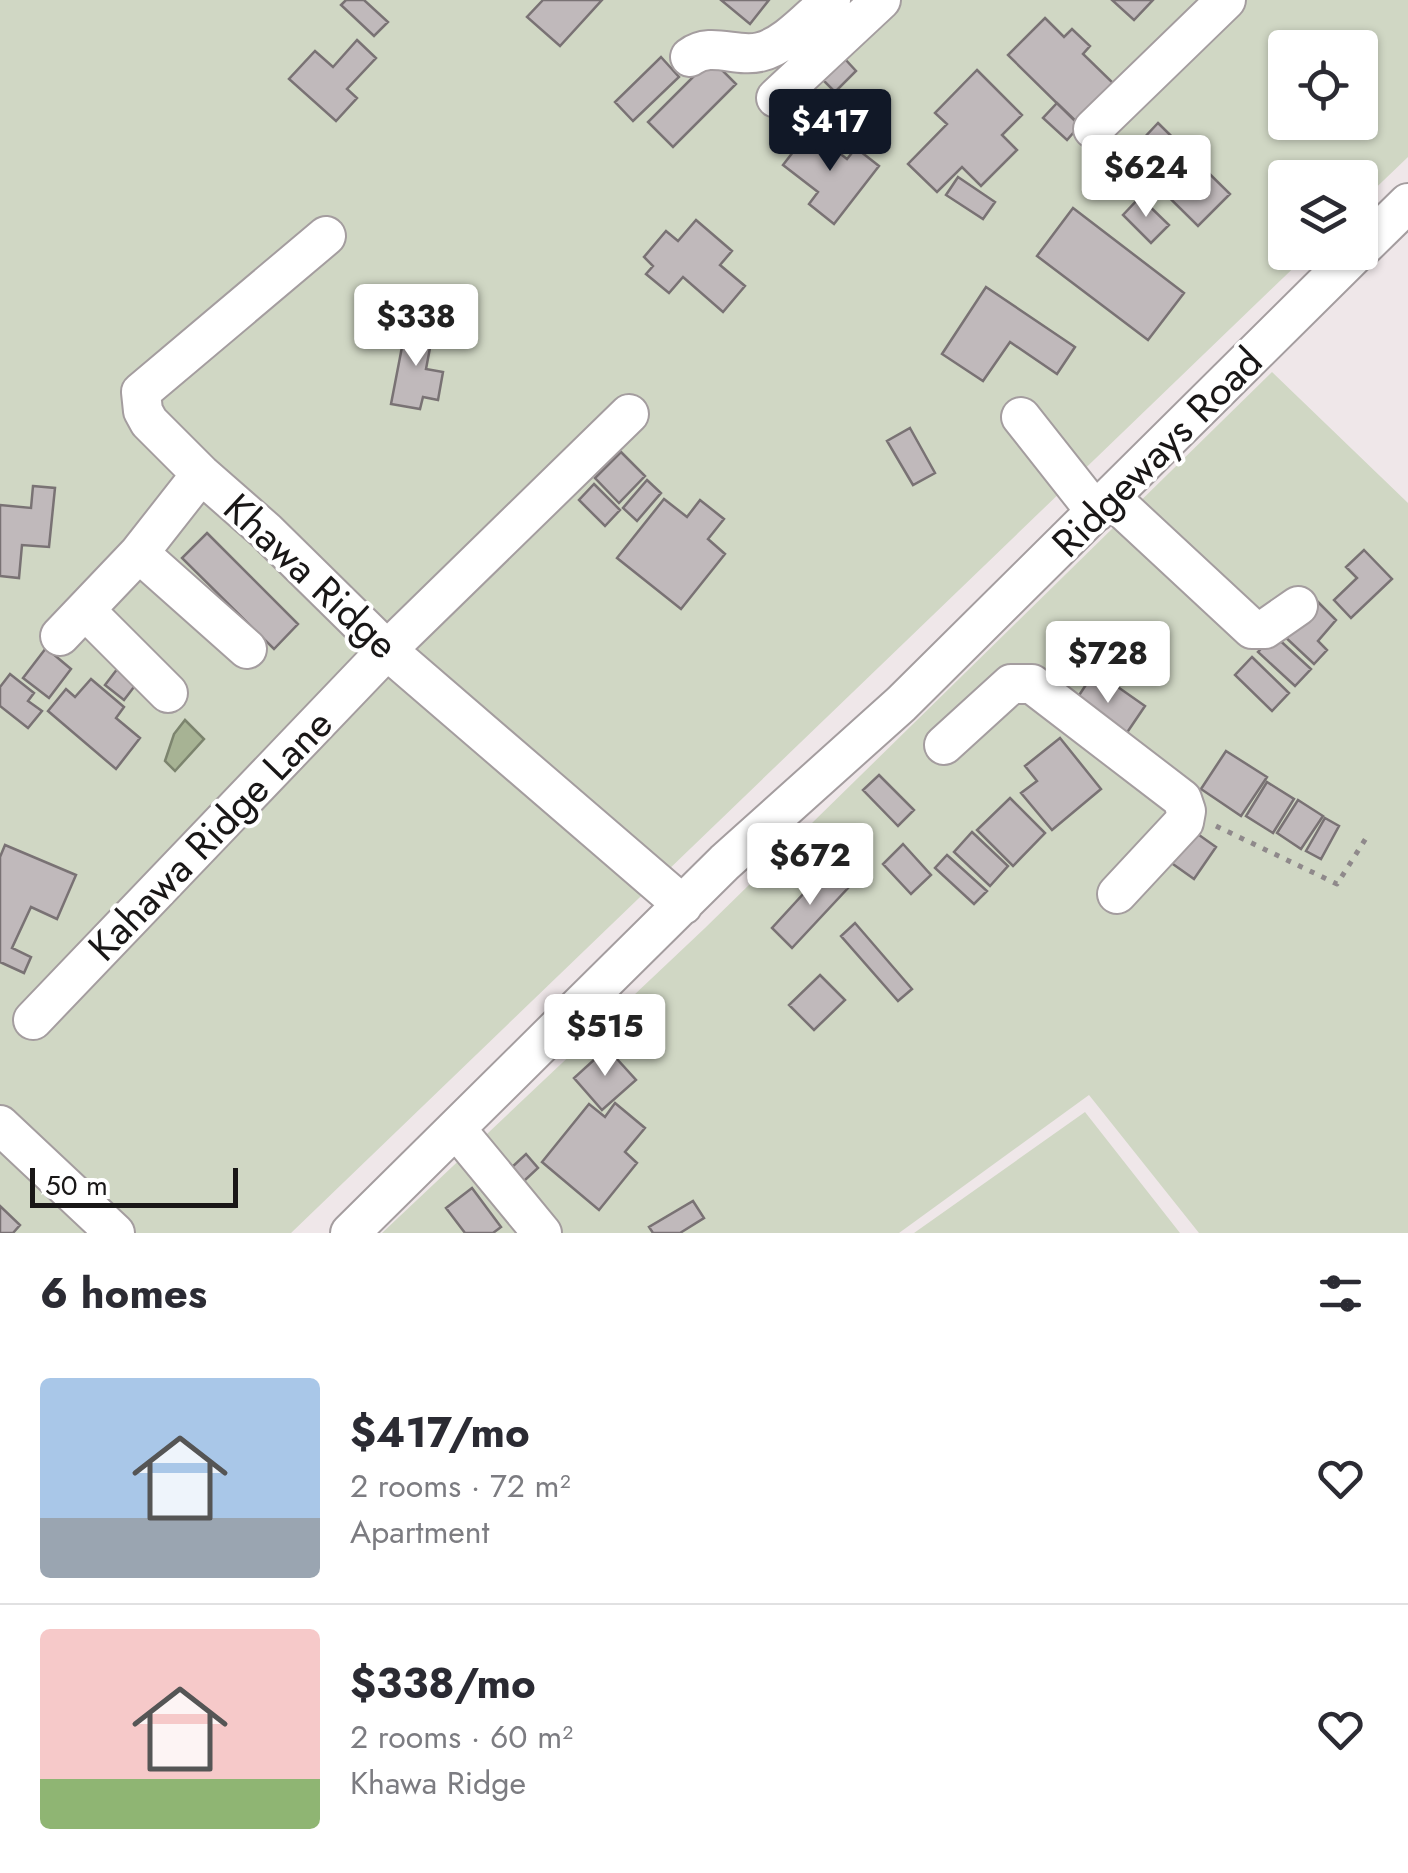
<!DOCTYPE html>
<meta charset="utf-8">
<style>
body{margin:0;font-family:Jost,sans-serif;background:#f2f2f3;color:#2b2b33;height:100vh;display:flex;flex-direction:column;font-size:38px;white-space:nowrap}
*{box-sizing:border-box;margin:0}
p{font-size:32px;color:#7c7c81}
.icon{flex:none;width:55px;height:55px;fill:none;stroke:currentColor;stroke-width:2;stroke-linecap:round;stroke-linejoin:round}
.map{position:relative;height:1233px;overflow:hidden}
.details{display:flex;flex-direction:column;background:#fff;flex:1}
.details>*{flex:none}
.controls{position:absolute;left:1268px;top:30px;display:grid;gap:20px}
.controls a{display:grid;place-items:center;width:110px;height:110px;border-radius:10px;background:#fff;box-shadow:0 2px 8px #0004;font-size:50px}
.scale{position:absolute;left:30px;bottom:25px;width:208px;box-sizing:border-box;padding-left:10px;border:5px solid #191717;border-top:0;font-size:28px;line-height:35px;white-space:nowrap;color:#191717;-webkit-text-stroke:8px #fff;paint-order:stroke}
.price{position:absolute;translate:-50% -85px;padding:0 22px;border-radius:10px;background:#fff;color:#222;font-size:32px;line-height:65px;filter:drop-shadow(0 2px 5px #0008)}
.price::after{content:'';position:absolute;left:50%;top:60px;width:30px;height:22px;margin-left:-15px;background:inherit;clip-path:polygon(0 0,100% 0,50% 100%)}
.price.current{background:#111827;color:#fff}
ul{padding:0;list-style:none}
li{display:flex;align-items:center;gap:30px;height:250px;padding:0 40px}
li+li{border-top:2px solid #e1e1e2}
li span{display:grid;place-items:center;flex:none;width:280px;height:200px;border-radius:10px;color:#555}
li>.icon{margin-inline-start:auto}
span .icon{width:120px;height:120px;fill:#fffc;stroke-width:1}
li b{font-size:42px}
h2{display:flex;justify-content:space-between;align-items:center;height:120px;padding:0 40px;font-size:42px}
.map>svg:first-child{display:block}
</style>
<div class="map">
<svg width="1408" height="1233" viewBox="0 0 1408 1233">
<rect width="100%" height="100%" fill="#efe7e9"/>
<path fill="#d0d7c4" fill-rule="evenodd" d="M0 0H1408V157L1360 203V178H1285V252L1309 253 291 1233H0ZM1285 48H1360V122H1285Z
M1272 372 1408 503V1233H1199L1089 1095 899 1233H382L705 928Z
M1085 1112 1180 1233H914Z"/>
<path fill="#a7b394" stroke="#7c846e" stroke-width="2.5" d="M185 720 204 739 175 771 165 761 174 734Z"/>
<path fill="#c0b9bb" stroke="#797274" stroke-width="2.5" d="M346 0H364L388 22 374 36 341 5Z
M543 0H602L560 46 527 17Z
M721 0H769L750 24Z
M1112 0H1153L1134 20Z
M1045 18 1064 37 1072 29 1090 46 1083 54 1114 84 1076 122 1008 55Z
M357 40 376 58 347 89 357 98 336 121 289 79 315 51 333 67Z
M661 57 679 77 633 121 615 102Z
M711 59 736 84 673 147 648 122Z
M845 59 856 71 835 92 823 80Z
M977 70 1022 115 1002 135 1017 150 981 186 962 167 937 192 908 164 947 124 935 113Z
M1057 103 1080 125 1067 140 1043 118Z
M1158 123 1230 194 1198 226 1127 156Z
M810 130 847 159 856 148 879 166 834 224 809 204 818 192 783 165Z
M958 177 995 202 983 219 946 195Z
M1140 197 1169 225 1151 243 1123 215Z
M1073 208 1184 293 1148 340 1037 256Z
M696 220 732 251 720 265 745 286 723 312 683 277 669 293 646 274 653 266 644 257 666 231 678 241Z
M986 287 1075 347 1057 374 1010 342 983 381 942 354Z
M407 321 434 327 426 369 443 372 438 400 423 397 420 409 391 404Z
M910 428 935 473 913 485 887 441Z
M621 452 645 476 619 503 595 478Z
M647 480 661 493 637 521 623 508Z
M594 484 620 510 605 526 579 500Z
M33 486 55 488 49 547 22 545 19 578 0 576V505L31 508Z
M664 499 687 517 700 500 724 519 708 539 725 554 681 609 617 558Z
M207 533 298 624 274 649 182 558Z
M1364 550 1392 579 1351 618 1334 600 1357 578 1346 567Z
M1316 600 1336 620 1318 641 1327 650 1314 664 1283 635Z
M1274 635 1311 669 1295 686 1258 652Z
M46 648 71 669 49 698 23 678Z
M1252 657 1289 693 1272 711 1235 675Z
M118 668 137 683 124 700 105 685Z
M1095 671 1145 706 1122 740 1072 706Z
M10 674 34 693 28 701 42 711 28 728 0 706V687Z
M91 679 124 707 116 718 140 738 116 769 48 711 66 689 75 697Z
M1060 738 1101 789 1052 830 1021 793 1037 781 1025 766Z
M1226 751 1267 777 1241 816 1201 789Z
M879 775 914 810 898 826 863 790Z
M1267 782 1294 799 1273 833 1246 816Z
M1010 798 1045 833 1013 866 977 830Z
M1298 800 1323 816 1301 849 1277 833Z
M1325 818 1339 826 1321 859 1306 851Z
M1192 830 1216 847 1194 879 1170 862Z
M972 832 1008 866 990 886 954 852Z
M903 844 931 875 911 894 883 864Z
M5 845 76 875 57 919 31 907 12 948 31 957 24 973 0 962V857Z
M947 855 987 891 974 904 935 868Z
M827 868 848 888 792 948 772 928Z
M855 923 912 989 898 1001 841 936Z
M820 975 845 1000 814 1030 789 1005Z
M607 1048 636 1080 602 1110 574 1078Z
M615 1103 645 1128 625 1152 637 1163 599 1210 542 1162 589 1104 605 1117Z
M526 1154 538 1168 524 1181 511 1168Z
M472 1188 501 1227 493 1233H465L446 1208Z
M693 1201 704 1218 680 1233H653L649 1227Z
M0 1206 20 1225 13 1233H0Z"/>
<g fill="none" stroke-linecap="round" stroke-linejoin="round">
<defs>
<path id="minor" d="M690 57C711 41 736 58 760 52 786 46 810 17 831 0
M776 98 881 0
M1093 129 1226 0
M326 236 141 392 143 411 149 422 201 474 266 531 387 650 683 905
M1360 250 1408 203
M1021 417 1096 512
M1111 498 1252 629H1265L1298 606
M139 553 247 649
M85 610 168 693
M60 636 139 553 201 474
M944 745 1011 684H1032L1182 799 1186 811 1184 822 1117 894
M33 1020 387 650 629 414
M0 1125 115 1233
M457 1130 542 1233
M350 1233 725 862 901 704 1357 252"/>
</defs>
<use href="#minor" stroke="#a49d9f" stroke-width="42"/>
<path stroke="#8f898b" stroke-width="5" stroke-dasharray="5 8" stroke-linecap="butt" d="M1216 826 1337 884 1368 835"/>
<use href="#minor" stroke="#fff" stroke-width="38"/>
</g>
<g text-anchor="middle" stroke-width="8" stroke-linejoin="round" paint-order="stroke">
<g font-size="40" fill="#191717" stroke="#fff">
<text transform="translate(1157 452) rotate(-45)" y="14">Ridgeways Road</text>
<text transform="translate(311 576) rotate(43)" y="14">Khawa Ridge</text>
<text transform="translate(210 835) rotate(-46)" y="14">Kahawa Ridge Lane</text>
</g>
</g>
</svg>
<div class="controls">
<a><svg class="icon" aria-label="locate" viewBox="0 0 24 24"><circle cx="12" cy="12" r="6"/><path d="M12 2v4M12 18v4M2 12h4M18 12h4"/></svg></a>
<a><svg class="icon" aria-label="layers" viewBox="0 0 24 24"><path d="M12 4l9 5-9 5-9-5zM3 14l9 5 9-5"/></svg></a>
</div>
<div class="scale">50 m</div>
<b class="price current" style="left:830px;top:174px">$417</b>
<b class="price" style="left:1146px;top:220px">$624</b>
<b class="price" style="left:416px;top:369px">$338</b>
<b class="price" style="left:1108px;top:706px">$728</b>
<b class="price" style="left:810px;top:908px">$672</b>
<b class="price" style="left:605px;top:1079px">$515</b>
</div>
<section class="details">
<h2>6 homes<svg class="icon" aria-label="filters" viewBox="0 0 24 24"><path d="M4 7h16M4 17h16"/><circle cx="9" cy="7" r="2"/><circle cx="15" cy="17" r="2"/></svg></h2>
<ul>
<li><span style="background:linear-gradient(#a9c7e8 70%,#9aa5b1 0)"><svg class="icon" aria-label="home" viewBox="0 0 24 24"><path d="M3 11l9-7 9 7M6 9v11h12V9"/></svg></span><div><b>$417/mo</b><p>2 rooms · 72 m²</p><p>Apartment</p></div><svg class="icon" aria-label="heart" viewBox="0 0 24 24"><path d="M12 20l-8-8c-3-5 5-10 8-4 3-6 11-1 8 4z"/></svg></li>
<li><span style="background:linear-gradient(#f6c9c9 75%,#8fb573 0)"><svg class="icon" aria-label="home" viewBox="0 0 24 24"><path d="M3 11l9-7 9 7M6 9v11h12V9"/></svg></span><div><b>$338/mo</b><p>2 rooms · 60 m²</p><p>Khawa Ridge</p></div><svg class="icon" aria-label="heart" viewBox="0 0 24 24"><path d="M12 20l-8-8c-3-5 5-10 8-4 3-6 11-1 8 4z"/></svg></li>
</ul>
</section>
